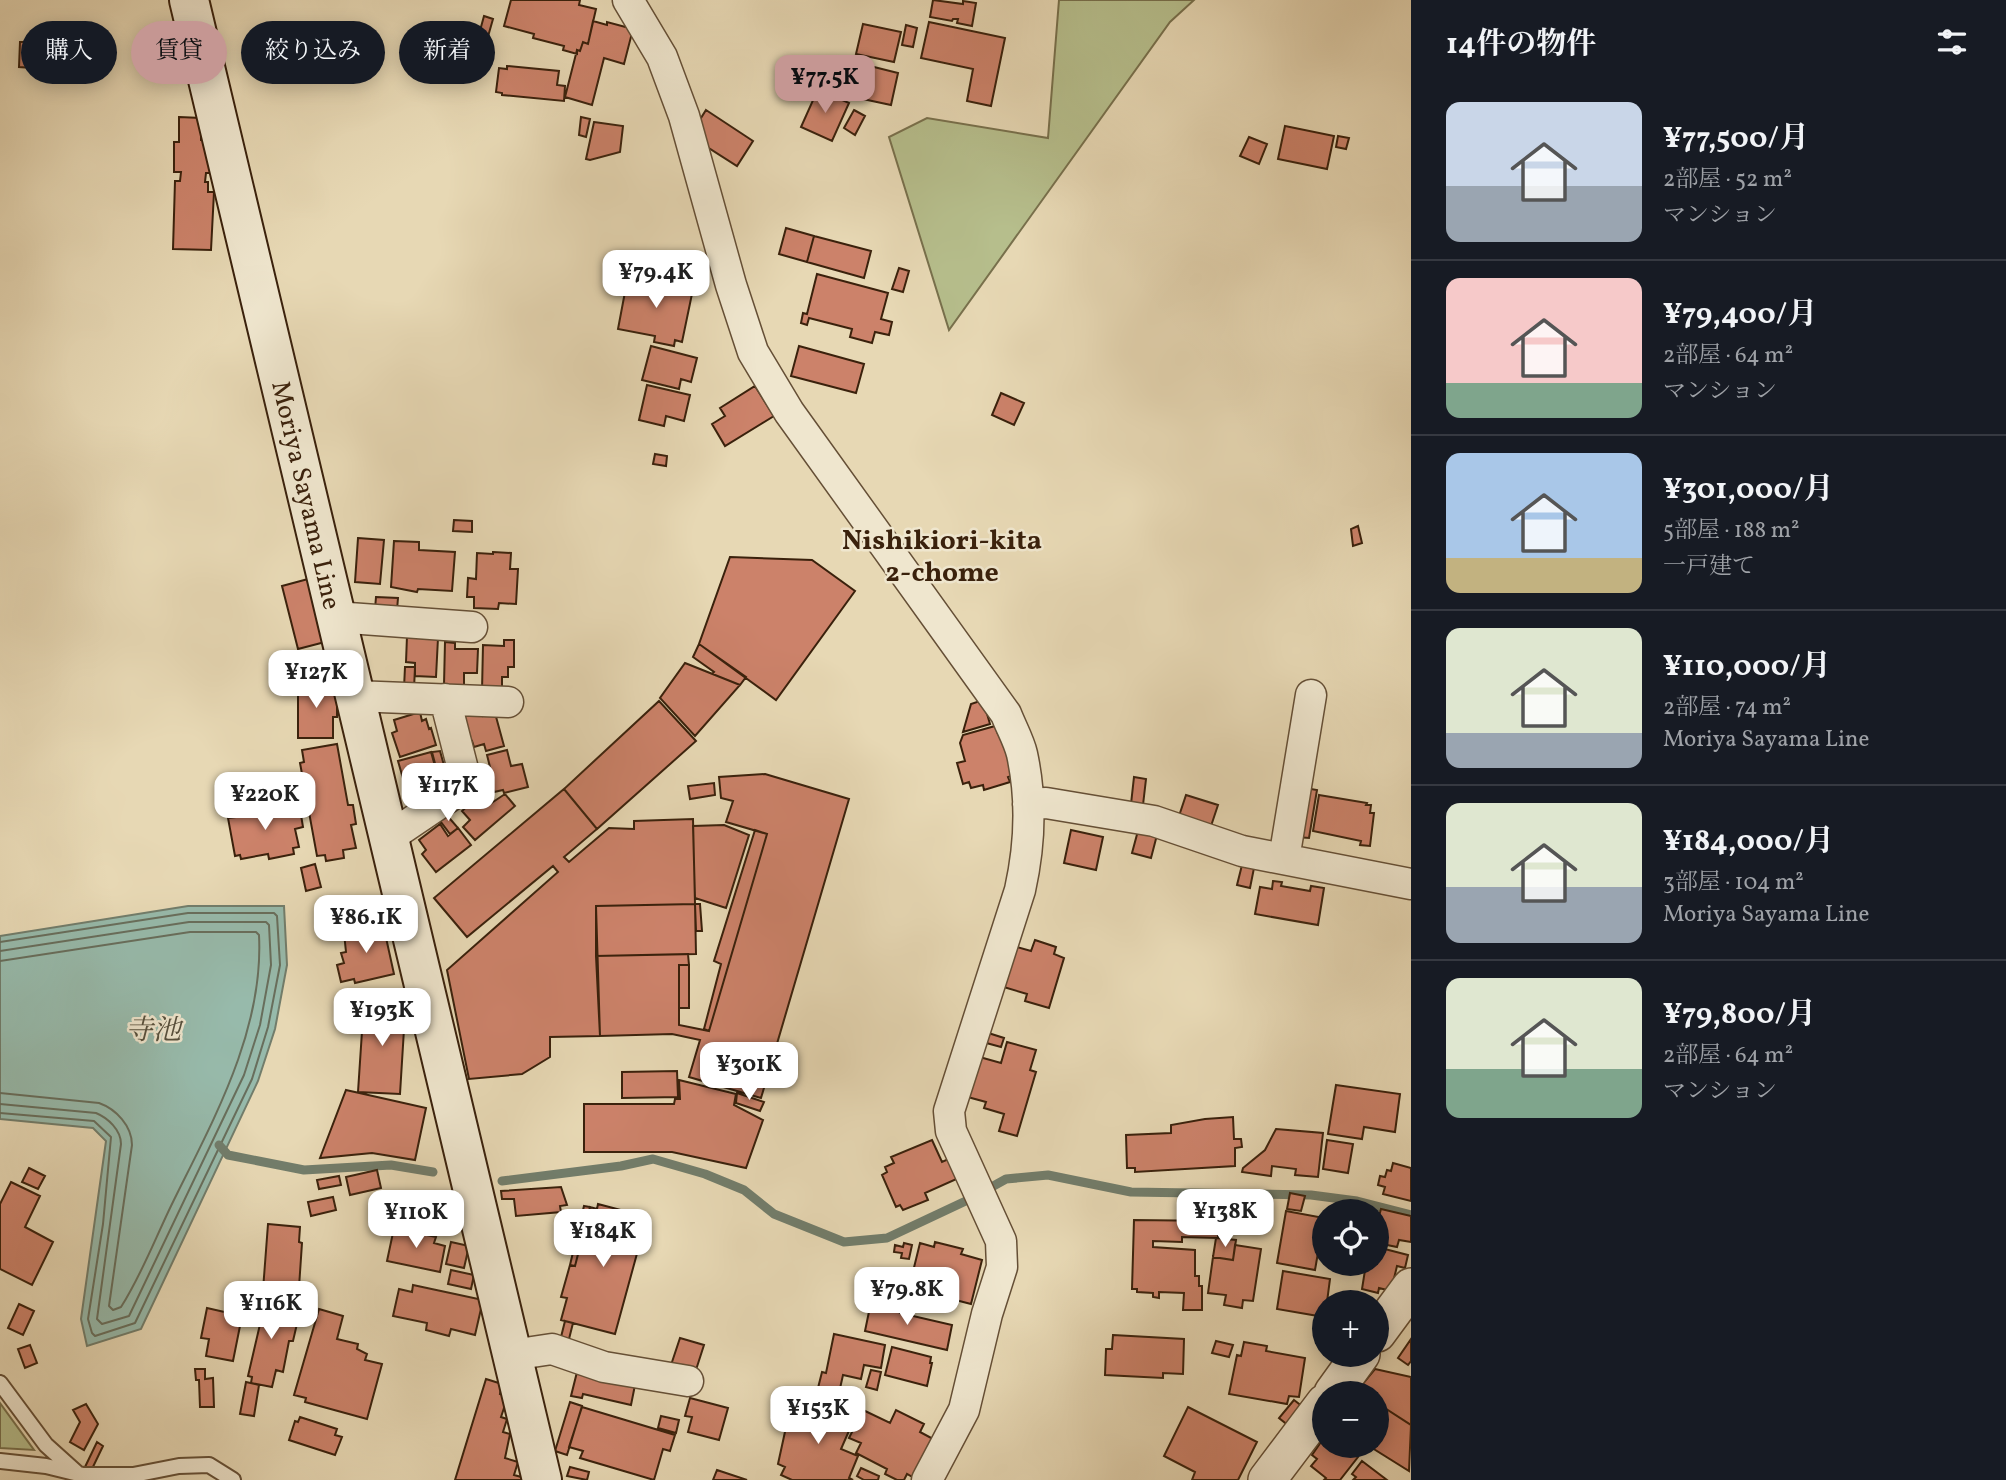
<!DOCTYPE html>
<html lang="ja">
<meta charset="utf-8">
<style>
body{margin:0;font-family:Vollkorn,"Noto Serif JP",serif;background:#242831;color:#f1f3f6;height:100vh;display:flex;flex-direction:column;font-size:26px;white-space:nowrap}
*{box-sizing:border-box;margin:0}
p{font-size:23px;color:#9ea1a6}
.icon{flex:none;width:38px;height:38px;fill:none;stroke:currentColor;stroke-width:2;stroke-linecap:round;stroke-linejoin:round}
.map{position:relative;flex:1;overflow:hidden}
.panel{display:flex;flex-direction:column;background:#171b24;width:595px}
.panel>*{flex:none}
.banner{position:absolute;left:21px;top:21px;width:665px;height:63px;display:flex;gap:14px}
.buttons{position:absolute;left:1312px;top:1199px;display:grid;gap:14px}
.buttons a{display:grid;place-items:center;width:77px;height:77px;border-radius:50%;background:#171b24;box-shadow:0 4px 18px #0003;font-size:35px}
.price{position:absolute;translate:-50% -60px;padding:0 16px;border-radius:14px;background:#fff;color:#222;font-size:23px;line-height:46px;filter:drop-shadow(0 2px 4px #0008)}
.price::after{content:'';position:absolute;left:50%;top:42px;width:21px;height:16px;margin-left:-10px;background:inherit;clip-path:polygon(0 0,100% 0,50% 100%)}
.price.current{background:#c59692;color:#111}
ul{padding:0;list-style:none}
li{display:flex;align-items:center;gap:21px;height:175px;padding:0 35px}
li+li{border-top:2px solid #363941}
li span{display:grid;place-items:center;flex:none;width:196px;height:140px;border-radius:14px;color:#555}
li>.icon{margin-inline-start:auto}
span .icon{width:84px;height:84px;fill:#fffc;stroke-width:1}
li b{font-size:30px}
h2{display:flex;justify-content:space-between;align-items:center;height:84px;padding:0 35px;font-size:30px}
.tag{padding:0 24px;border-radius:32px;background:#171b24;box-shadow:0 4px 18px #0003;font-size:24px;line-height:63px}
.tag.current{background:#c59692;color:#111}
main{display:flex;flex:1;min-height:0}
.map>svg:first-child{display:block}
</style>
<main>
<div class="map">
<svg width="1411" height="1480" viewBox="0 0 1411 1480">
<rect width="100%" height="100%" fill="#e7d8b4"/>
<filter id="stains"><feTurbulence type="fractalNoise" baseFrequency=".00286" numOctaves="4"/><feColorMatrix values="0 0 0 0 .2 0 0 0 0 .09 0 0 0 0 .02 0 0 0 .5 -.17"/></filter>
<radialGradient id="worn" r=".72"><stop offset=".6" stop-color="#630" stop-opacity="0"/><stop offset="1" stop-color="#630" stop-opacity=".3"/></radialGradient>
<path fill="#b6be8c" stroke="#78704c" stroke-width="2" d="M1059 0H1194L1170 22 949 330 889 137 927 118 1048 138Z
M0 1403 34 1450 0 1448Z"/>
<path fill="#97baab" stroke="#727d6b" stroke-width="2" d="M188 906H284L287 965 275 1029 258 1081 141 1329 87 1346 81 1319 106 1141 93 1128 0 1119V936Z"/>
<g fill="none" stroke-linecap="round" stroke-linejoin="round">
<path stroke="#686e5c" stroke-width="2" d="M0 942 188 913H274L277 916 280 965 268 1027 252 1079 135 1323 95 1336 92 1333 88 1319 103 1224 111 1137 94 1121 0 1113
M0 951 189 922H266L269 925 271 965 260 1025 244 1075 129 1316 102 1324 97 1319 121 1144C121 1130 108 1118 96 1113L0 1104
M0 961 190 932H256L259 935C264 1032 212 1122 171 1206 155 1239 141 1276 121 1307L113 1310 109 1306 132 1145C132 1126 116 1109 99 1103L0 1093"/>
<path stroke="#727d6b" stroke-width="9" d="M219 1145 228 1155 304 1170 391 1165 433 1172
M502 1181 621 1166 653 1159 705 1174 744 1190 774 1214 844 1242 887 1238 970 1199 1006 1179 1048 1175 1131 1192 1311 1195 1357 1201 1411 1215"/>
</g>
<path fill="#cc826a" stroke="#3a210c" stroke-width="2" d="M511 0H580L579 5 596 9 588 44 583 42 580 51 577 50V54L563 50 564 46 533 38 534 34 504 26Z
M933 0 963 4V1L976 3 972 26 957 23 958 19H953L952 21 930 17Z
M484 16 493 19 487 40 478 38Z
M593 21 607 25V22L633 29 624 64 604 58 592 105 565 97 577 50 580 51 583 42 588 44Z
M929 22 1005 38 991 106 967 101 973 69 921 58Z
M863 24 901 32 894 62 856 54Z
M906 25 917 28 913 47 902 45Z
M20 42H33L32 68 19 67Z
M866 65 898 73 891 105 858 98Z
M507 66 559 71 557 85 565 86 564 101 502 95V93L496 92 499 68 507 69Z
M818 89 849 103 832 141 801 127Z
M706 110 753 141 737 166 701 143 696 126Z
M854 110 865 116 855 135 844 128Z
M179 117 201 118V140H206L213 173H206L205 182H208V192H214L211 250 173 249 175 181H180L181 172H174V142H179Z
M581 117 590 119 586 137 579 135Z
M594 122 623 126 620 152 590 160 586 159Z
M1285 126 1334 136 1327 169 1278 159Z
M1338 136 1349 138 1346 149 1336 147Z
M1249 137 1267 144 1259 164 1240 156Z
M786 228 814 236 807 262 779 254Z
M814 236 871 251 864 278 807 262Z
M899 268 909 271 903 292 892 289Z
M817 274 888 293 881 319 892 322 889 335 875 332 872 343 850 337 852 329 809 318 807 325 801 323 803 313 807 314Z
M628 276 693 289 682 342 675 340 674 346 654 342 655 336 618 329Z
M651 346 697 358 691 382 681 379 679 389 642 380Z
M799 346 864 364 856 393 791 376Z
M647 385 690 395 684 421 666 416 664 426 639 420Z
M755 386 774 416 725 446 712 424 725 416 720 408Z
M1001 393 1024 403 1014 425 992 415Z
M655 454 667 456 666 466 653 464Z
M454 520 472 521V532L453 531Z
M1358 526 1362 543 1353 546 1351 529Z
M358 538 384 540 380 584 355 582Z
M394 541 419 542V550L455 552 452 591 418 589 417 592 391 587Z
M493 552 511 553 510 569H518L516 604 499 603 498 609 474 608V597H467L468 578 476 579 477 553 493 554Z
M730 557 812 560 855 591 776 700 699 644Z
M308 579 325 642 298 649 282 586Z
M376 597 398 598 397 610 375 609Z
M407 636 438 638 436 677 415 676V663L406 662Z
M504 640H514V667H508V677H502V692L482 691 483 645 504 646Z
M445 642 455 643V649H478L477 673H464V685H444Z
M699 644 746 677 740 685 712 674 714 672 693 657Z
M685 663 740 685 695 736 660 698Z
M405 667H415L414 689 404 688Z
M298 682H327V692L337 693V717H333V738H298Z
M983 700 990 724 963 732 971 704Z
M659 701 696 741 597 829 564 789Z
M481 711 483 716 495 713 504 746 486 751 484 744 474 747 472 741 468 742 460 715Z
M420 712 422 721 426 719 429 729 431 728 436 745 400 757 392 733 397 731 394 720Z
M995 726 998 734 1002 733 1014 775 1008 777 1010 782 984 790 983 785 971 788 969 782 963 784 957 763 965 761 960 743 963 735Z
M337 744 348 805H353L356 824 351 825 356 848 343 850 344 858 326 861 325 855 317 856 300 763 304 762 302 750Z
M507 750 511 766 522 764 528 787 504 793 503 790 494 792 492 786 484 788 481 773 491 771 487 755Z
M440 751 447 776 439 779 432 752Z
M431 752 441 787 424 792 426 798 410 803 398 761Z
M765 774 849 799 761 1098 689 1077 700 1040 672 1034 600 1036 596 956 688 954 689 965H679V1025L709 1031 767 834 726 822 733 801 721 798 719 777Z
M1134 777 1146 779 1143 805 1131 804Z
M714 783 715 795 690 799 688 786Z
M1305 788 1317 790 1309 838 1297 837Z
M564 789 597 829 564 857 569 862 609 828 634 829V821L693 819 695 904 596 906 600 1036 550 1037V1057L522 1074 469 1079 447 970 558 872 553 866 467 937 434 898Z
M481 794 490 804 505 794 515 806 475 840 463 827 470 820 462 811Z
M1186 795 1218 805 1210 829 1178 819Z
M1319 795 1367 803 1366 805H1371L1370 813H1374L1370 846 1360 845 1361 841 1313 831Z
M274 805V808L287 806V812L300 809 303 827 295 829 299 847 293 848 294 854 269 859 268 854 241 859 240 855 235 856 228 818 237 817 236 812Z
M445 813 458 828 450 834 438 818Z
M440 824 448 836 458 828 471 845 436 872 422 854 426 850 419 840Z
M724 825 749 835 726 908 695 898 693 826Z
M1139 827 1158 831 1151 858 1132 853Z
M755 830 767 834 709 1031 704 1029 721 964 714 961Z
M1071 830 1103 837 1096 870 1064 863Z
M315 864 321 887 306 891 301 868Z
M1242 865 1254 868 1250 888 1237 885Z
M1273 881 1282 882 1281 886 1310 891 1311 886 1324 888 1318 925 1255 914 1260 887 1272 889Z
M695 904H700L702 931H696Z
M695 904 696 954 596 956V906Z
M383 924 394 974 355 983 354 979 341 982 337 965 344 963 341 953 346 952 344 933Z
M1035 940 1056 947 1054 954 1064 958 1049 1008 1025 1001 1027 994 997 985 1010 945 1031 951Z
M679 965H689V1008H679Z
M364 1001 401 1003 400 1013H405L400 1094 358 1092Z
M982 1031 1004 1038 1001 1047 979 1041Z
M1007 1042 1036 1050 1030 1070 1036 1072 1017 1136 999 1131 1004 1114 984 1108 986 1102 964 1096 976 1056 1001 1063Z
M677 1071 678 1097 622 1098V1072Z
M679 1080 736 1094 734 1105 763 1120 746 1168 672 1152H584V1104H674L675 1099H680Z
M1336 1085 1400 1094 1395 1132 1364 1127 1362 1139 1328 1134Z
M346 1090 426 1108 415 1160 372 1153 320 1158Z
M737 1093 764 1102 760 1111 736 1103Z
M1233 1117 1234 1139H1241L1242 1147 1235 1148V1166L1135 1172V1168H1127L1126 1135 1171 1133V1125L1205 1119Z
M1276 1129 1323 1133 1318 1177 1295 1175 1296 1169 1272 1166 1271 1176 1242 1172 1243 1168 1265 1150Z
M932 1140 942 1162 953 1157 961 1177 925 1193 928 1200 903 1210 900 1205 896 1207 882 1175 887 1172 885 1167 894 1163 891 1157Z
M1327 1140 1353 1144 1348 1173 1323 1169Z
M1393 1163 1411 1168V1201L1383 1194 1385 1187 1378 1185 1380 1176 1385 1177 1387 1170 1391 1171Z
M29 1168 45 1176 38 1189 22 1182Z
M377 1170 381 1188 350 1195 346 1177Z
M339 1176 341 1185 319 1189 317 1180Z
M11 1182 40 1196 25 1227 53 1242 32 1285 0 1269V1204Z
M561 1187 567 1205 560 1206 561 1212 516 1216 514 1199H502L501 1191Z
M1290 1193 1305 1196 1301 1211 1287 1209Z
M1192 1195H1213V1218L1192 1217Z
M333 1197 336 1210 311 1216 308 1202Z
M598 1204 647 1217 615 1334 561 1320 567 1298 561 1297 570 1265 575 1266 590 1207 597 1209Z
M584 1206 590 1207 575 1266 570 1265Z
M1381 1209 1411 1216V1242L1399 1240 1397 1247 1377 1243V1223Z
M1286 1211 1324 1218 1315 1270 1277 1263Z
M1134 1220 1218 1221V1238L1182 1237V1242L1153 1241V1247L1195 1250V1276H1199V1286H1202V1310H1183L1184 1293 1159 1292V1298L1153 1297V1293L1137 1292V1289H1132Z
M268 1224 300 1227 299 1242 302 1243 298 1302 281 1300V1291L263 1290Z
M394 1228 436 1237 434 1243 445 1246 440 1272 387 1261Z
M1216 1238 1236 1240 1233 1260 1213 1257Z
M451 1242 469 1246 464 1268 446 1264Z
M935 1242 963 1249 961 1254 982 1260 971 1304 909 1288 920 1243 934 1247Z
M904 1243 912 1245 909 1259 901 1258 902 1253 894 1252 895 1245 903 1247Z
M1235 1245 1261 1249 1253 1301 1243 1300 1242 1308 1224 1305 1226 1295 1208 1293 1213 1257 1233 1260Z
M1377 1247 1408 1255 1405 1268 1397 1266 1391 1291 1379 1288 1378 1293 1362 1289 1366 1264H1377Z
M451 1270 474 1275 471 1289 448 1284Z
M1283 1271 1330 1279 1327 1302H1325L1324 1317 1277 1309Z
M413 1285 483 1300 475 1335 451 1329 449 1336 426 1330 427 1323 393 1316 399 1289 412 1292Z
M250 1301 291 1310V1314L299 1315 293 1341H289L283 1372 276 1370 272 1387 251 1383 252 1377 248 1376 261 1320 247 1317Z
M871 1302 901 1308 900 1313 952 1325 947 1350 865 1331Z
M19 1304 34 1311 23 1335 8 1328Z
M207 1308 242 1316 233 1361 206 1356 209 1339 201 1338Z
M319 1309 343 1316 337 1339 358 1344 357 1349 367 1354 365 1360 382 1364 367 1419 305 1402 306 1398 294 1395Z
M565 1321 573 1323 568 1343 560 1341Z
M834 1334 885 1345 881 1368 864 1365 861 1379 843 1375 839 1393 818 1388 822 1372 826 1373Z
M1113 1335 1184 1339 1183 1374 1163 1373V1378L1105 1375 1106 1349H1112Z
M680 1338 704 1345 694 1376 670 1368Z
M1411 1339V1361L1408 1365 1398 1358Z
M1216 1341 1233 1345 1229 1357 1212 1353Z
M1244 1342 1267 1346 1266 1351 1305 1358 1299 1397 1289 1396 1287 1404 1229 1394 1237 1355 1241 1356Z
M30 1345 37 1363 25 1368 18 1349Z
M892 1347 931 1357 930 1363H932L927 1386 885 1375Z
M195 1369H205V1379L213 1378 214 1407H200L199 1380H196Z
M1375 1369 1411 1377V1425L1377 1403V1393H1355Z
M871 1370 881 1372 877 1390 866 1387Z
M577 1372 635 1385 631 1405 583 1394 582 1398 571 1396Z
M486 1379 502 1384 500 1394 508 1396 501 1417 507 1419 503 1432 510 1434 505 1458 518 1462 514 1475 525 1478 524 1480H455Z
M246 1382 259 1385 254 1416 240 1414Z
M833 1393 834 1406H814V1394Z
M690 1398 728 1408 719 1440 688 1432 692 1417 685 1416Z
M1294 1400 1303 1407 1289 1426 1279 1418Z
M570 1402 582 1406 567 1455 555 1451Z
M1377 1403 1411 1425 1409 1471 1369 1446H1377Z
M86 1404 98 1424 84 1450 70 1442 80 1422 73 1410Z
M789 1404 803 1410 798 1423 813 1429 821 1410 859 1408 841 1449 858 1456 849 1478 853 1480H792L781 1475 785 1467 778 1464 788 1418 783 1416Z
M582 1407 675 1435 670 1451 663 1449 654 1480 580 1458 583 1451 569 1447Z
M1188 1407 1257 1442 1238 1480H1192L1195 1472 1164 1456Z
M863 1410 890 1423 896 1410 924 1424 920 1432 935 1440 916 1479 907 1474 904 1480H897L885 1474 887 1469 856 1453 861 1443 849 1438Z
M661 1416 679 1420 676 1433 658 1428Z
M300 1417 337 1429 335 1435 342 1437 335 1455 289 1440 295 1421 298 1422Z
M97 1442 103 1446 91 1471 85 1467Z
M1321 1442 1325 1446H1342L1358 1457 1340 1480H1324L1326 1478 1311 1466 1317 1459 1312 1455Z
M1362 1461 1387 1480H1353L1356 1477 1352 1474Z
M570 1467 589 1472 587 1480 567 1476Z
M861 1468 879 1476 878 1480H864L857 1476Z
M717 1470 747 1480H713Z"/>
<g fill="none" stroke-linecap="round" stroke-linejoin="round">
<defs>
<path id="service" d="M0 1383 46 1445 76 1472
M0 1461 46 1466 83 1475H133L179 1466 209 1465 233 1480"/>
<path id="minor" d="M628 0 662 57 684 116 731 285 753 352 789 412 1006 714C1011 727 1019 741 1022 754 1032 800 1030 845 1020 890L949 1111 951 1131 1001 1241 1002 1267 987 1314 964 1410 927 1480
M335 617 472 627
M354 696 508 702
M1028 804 1046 803 1154 821 1242 851 1411 884
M388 838 459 790 466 781 445 699
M1284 859 1311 695
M512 1355 552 1349 604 1367 688 1381"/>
<path id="tertiary" d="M1377 1333 1411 1287
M1333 1393 1361 1354
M1267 1480 1325 1403"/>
<path id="secondary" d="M189 0 542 1480"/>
</defs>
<use href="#service" stroke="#654f36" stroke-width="18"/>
<use href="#minor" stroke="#654f36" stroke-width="33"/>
<use href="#tertiary" stroke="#654f36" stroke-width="40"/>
<use href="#secondary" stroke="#3a210c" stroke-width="42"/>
<use href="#service" stroke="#efe6ce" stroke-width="14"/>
<use href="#minor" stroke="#efe6ce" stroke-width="30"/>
<use href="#tertiary" stroke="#efe6ce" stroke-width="37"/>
<use href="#secondary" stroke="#efe6ce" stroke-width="38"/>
</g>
<g text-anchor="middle" stroke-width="5" stroke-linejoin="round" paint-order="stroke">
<g font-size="26" fill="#3a210c" stroke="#efe6ce">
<text transform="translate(307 495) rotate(77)" y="9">Moriya Sayama Line</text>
</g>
<g font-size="28" font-weight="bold" fill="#3a210c" stroke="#efe6ce">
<text x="942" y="549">Nishikiori-kita<tspan x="942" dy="32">2-chome</tspan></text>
</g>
<g font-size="28" font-style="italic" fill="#564f3c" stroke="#efe6ce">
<text x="153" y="1039">寺池</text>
</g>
</g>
<rect width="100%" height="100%" filter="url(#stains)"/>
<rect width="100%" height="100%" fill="url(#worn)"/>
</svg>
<div class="buttons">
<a><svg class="icon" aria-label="locate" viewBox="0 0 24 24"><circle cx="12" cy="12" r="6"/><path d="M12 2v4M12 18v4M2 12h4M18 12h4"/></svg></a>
<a>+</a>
<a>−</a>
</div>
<b class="price current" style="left:825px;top:115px">¥77.5K</b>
<b class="price" style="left:656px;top:310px">¥79.4K</b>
<b class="price" style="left:316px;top:710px">¥127K</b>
<b class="price" style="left:448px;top:823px">¥117K</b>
<b class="price" style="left:265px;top:832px">¥220K</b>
<b class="price" style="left:366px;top:955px">¥86.1K</b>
<b class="price" style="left:382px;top:1048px">¥193K</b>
<b class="price" style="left:749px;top:1102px">¥301K</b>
<b class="price" style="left:1225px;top:1249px">¥138K</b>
<b class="price" style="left:416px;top:1250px">¥110K</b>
<b class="price" style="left:603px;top:1269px">¥184K</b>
<b class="price" style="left:907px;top:1327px">¥79.8K</b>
<b class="price" style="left:271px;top:1341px">¥116K</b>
<b class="price" style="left:818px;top:1446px">¥153K</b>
<div class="banner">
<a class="tag">購入</a>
<a class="tag current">賃貸</a>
<a class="tag">絞り込み</a>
<a class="tag">新着</a>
</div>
</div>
<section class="panel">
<h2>14件の物件<svg class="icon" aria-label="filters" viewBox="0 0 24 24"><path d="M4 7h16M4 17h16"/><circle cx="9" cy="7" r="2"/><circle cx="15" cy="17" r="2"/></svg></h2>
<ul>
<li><span style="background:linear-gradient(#c9d6e8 60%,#9aa5b1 0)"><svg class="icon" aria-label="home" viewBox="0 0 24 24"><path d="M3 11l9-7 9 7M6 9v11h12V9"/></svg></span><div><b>¥77,500/月</b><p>2部屋 · 52 m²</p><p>マンション</p></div></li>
<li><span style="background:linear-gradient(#f6c9c9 75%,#7fa58c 0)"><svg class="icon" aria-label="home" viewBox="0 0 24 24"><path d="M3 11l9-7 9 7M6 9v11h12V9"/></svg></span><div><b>¥79,400/月</b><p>2部屋 · 64 m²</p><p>マンション</p></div></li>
<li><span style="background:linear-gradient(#a9c7e8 75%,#c2b280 0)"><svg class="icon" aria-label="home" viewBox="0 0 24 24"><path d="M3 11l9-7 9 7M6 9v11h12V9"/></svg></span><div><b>¥301,000/月</b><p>5部屋 · 188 m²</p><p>一戸建て</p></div></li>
<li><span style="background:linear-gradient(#dfe7d0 75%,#9aa5b1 0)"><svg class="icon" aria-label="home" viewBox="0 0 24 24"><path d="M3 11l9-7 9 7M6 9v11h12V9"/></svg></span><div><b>¥110,000/月</b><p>2部屋 · 74 m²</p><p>Moriya Sayama Line</p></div></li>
<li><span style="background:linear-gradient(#dfe7d0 60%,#9aa5b1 0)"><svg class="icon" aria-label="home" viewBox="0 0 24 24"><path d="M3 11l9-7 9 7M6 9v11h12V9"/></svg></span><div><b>¥184,000/月</b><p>3部屋 · 104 m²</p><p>Moriya Sayama Line</p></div></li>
<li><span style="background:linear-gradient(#dfe7d0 65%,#7fa58c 0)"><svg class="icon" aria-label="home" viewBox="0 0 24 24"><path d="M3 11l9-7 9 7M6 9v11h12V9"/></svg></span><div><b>¥79,800/月</b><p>2部屋 · 64 m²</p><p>マンション</p></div></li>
</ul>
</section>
</main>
